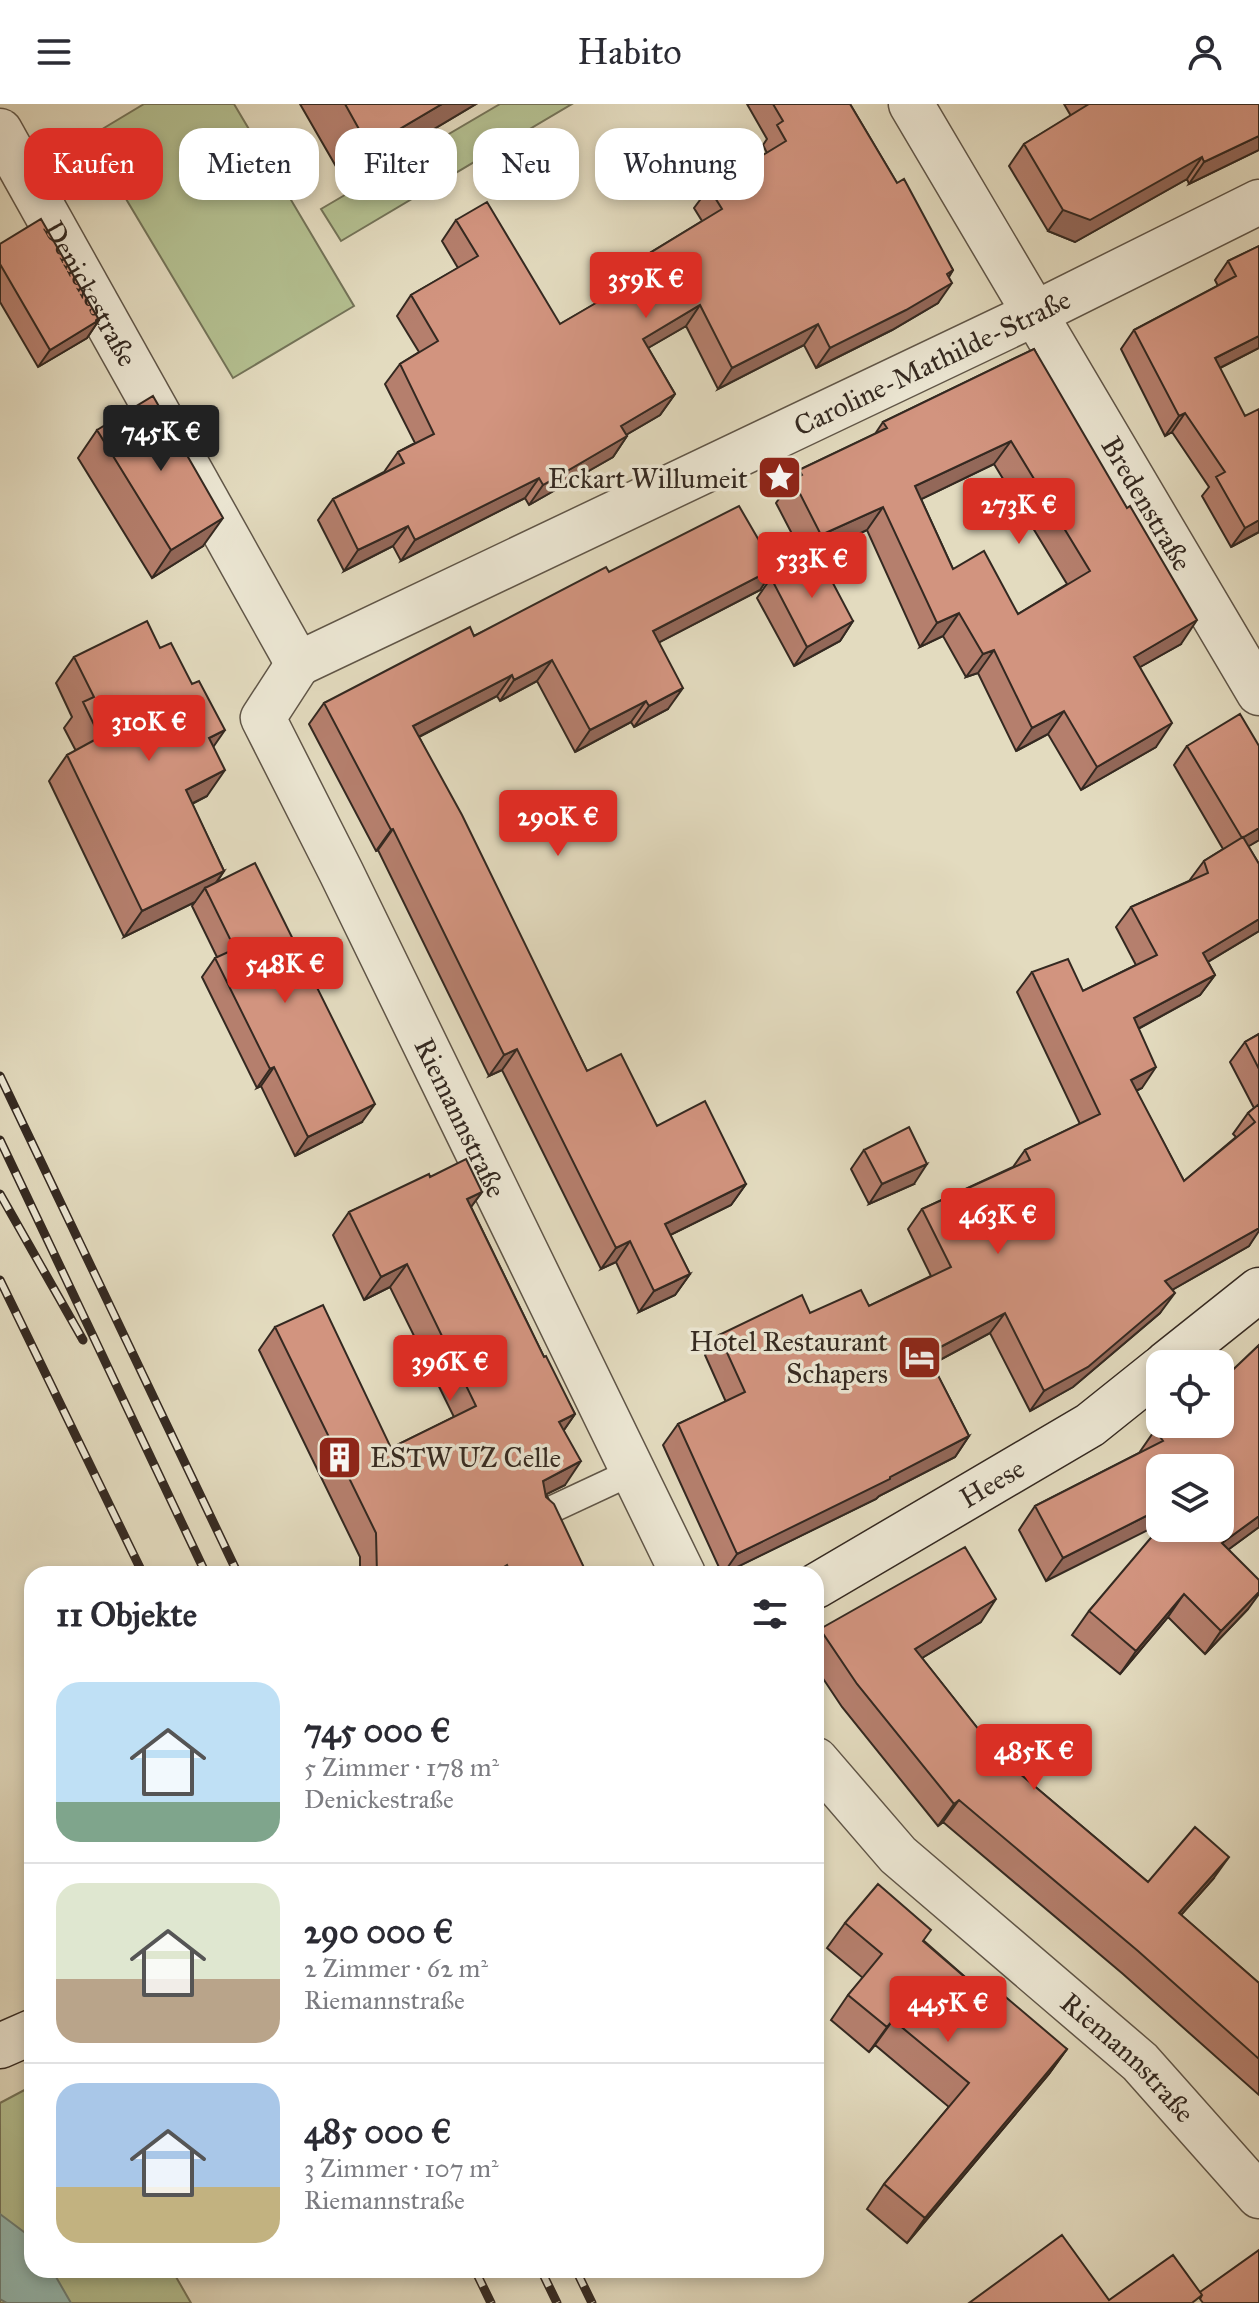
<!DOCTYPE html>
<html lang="de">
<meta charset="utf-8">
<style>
body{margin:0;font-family:"IM FELL Great Primer",serif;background:#f7f7f7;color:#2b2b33;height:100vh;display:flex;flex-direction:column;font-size:30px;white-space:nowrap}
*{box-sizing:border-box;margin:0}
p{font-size:26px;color:#7c7c81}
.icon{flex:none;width:44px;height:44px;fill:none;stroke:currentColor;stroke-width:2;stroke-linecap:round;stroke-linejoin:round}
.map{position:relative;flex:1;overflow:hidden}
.side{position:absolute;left:24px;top:1462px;width:800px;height:712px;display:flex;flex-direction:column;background:#fff;border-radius:24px;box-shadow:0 4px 12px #0003}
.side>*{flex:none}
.top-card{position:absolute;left:24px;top:24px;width:800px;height:72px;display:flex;gap:16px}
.tools{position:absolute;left:1146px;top:1246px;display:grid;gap:16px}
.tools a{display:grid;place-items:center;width:88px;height:88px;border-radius:16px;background:#fff;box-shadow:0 4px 12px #0003;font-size:40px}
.price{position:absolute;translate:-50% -68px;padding:0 18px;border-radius:8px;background:#d93025;color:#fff;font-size:26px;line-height:52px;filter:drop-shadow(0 2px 4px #0008)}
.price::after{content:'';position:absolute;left:50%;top:48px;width:24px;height:18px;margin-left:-12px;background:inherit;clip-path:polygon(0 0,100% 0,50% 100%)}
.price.selected{background:#222;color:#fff}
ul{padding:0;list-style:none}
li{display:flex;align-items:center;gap:24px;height:200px;padding:0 32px}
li+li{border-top:2px solid #e1e1e2}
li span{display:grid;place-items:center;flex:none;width:224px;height:160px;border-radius:24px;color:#555}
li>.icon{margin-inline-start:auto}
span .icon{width:96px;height:96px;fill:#fffc;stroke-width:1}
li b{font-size:34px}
h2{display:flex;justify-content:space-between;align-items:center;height:96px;padding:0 32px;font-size:34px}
.tag{padding:0 28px;border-radius:24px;background:#fff;box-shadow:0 4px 12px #0003;font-size:28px;line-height:72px}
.tag.selected{background:#d93025;color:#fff}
header{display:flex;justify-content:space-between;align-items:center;height:104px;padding:0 32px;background:#fff;font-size:36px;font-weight:600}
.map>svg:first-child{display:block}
</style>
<header><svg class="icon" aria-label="menu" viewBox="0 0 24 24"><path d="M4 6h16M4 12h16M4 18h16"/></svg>Habito<svg class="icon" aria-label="person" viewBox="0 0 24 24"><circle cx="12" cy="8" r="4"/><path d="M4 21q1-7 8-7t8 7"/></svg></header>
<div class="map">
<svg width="1259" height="2199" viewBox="0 0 1259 2199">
<rect width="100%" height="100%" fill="#e3dbbf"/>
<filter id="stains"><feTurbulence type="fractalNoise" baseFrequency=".0025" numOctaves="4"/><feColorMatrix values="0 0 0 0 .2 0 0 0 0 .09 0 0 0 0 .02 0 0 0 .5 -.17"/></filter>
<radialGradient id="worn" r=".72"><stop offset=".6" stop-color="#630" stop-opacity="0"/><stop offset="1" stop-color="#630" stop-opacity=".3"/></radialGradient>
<path fill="#b4c091" stroke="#747459" stroke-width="2" d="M144 0H234L354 202 233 274 89 33Z
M500 0H572L341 137 321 105Z
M32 1982V2166H172L191 2199H0V1999Z"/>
<path fill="#95bbb3" stroke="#6e8179" stroke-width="2" d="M0 2110 32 2134V2166H52L71 2199H7L0 2195Z"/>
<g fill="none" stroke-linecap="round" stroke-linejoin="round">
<defs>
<path id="lane" d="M544 1409 634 1367"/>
<g id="street">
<path id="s1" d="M911 0 1259 589"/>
<path id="s2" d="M0 27 298 560"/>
<path id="s3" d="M298 560 1036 209 1259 98"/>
<path id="s4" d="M298 560 263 614 341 768 683 1470"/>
<path id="s5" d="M816 1656 898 1751 1140 1958 1259 2092"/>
</g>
<g id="secondary">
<path d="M1166 1260 1259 1186"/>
<path id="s6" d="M816 1482 1090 1321 1160 1265"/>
<path d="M0 1942 32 1928"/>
</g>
</defs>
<use href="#lane" stroke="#605648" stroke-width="29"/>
<use href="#street" stroke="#605648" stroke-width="47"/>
<use href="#secondary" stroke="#342921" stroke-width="47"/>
<use href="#lane" stroke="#ede8d5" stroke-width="26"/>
<use href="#street" stroke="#ede8d5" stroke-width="44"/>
<use href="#secondary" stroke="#ede8d5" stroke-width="44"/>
<defs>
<path id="rail" d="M0 972 238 1470
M0 1036 206 1470
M0 1090 83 1236
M0 1176 143 1470
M475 2166 491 2199
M541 2166 557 2199
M576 2166 592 2199"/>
</defs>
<use href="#rail" stroke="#342921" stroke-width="9"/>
<use href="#rail" stroke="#ede8d5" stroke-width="6" stroke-dasharray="18" stroke-linecap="butt"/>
</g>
<path fill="#b57f6d" stroke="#342921" stroke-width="2" fill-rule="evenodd" d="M300 0H476L345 78Z
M747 0H850L897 79 953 166 949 173 938 199 892 226 816 264 804 241 718 285 686 222 648 244 675 290 660 311 626 331 627 332 613 353 529 401 525 394 401 457 393 442 344 467 318 416 333 395 384 368 398 348 415 339 385 280 400 260 419 248 397 212 411 191 458 164 442 137 456 116 560 220 605 194 602 189 617 169 702 117 694 104 709 84 767 49 763 41 767 35Z
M1064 0H1259V46L1189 80 1187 75 1075 138 1048 127 1009 62 1024 40 1071 12Z
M0 140 99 216 87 234 38 263 0 198Z
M1259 142V244L1220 264 1259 428 1231 443 1202 392 1209 383 1172 328 1165 332 1121 245 1134 226 1218 182 1215 176 1228 157Z
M1034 245 1181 540 1140 563 1156 643 1081 686 1048 630 1016 647 978 569 966 573 943 532 920 543 867 426 805 455 776 399 799 366 875 330 883 318ZM994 360 1067 480 1018 510 953 465 921 395Z
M97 326 203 442 152 474 78 354Z
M609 468 760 486 659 538 668 605 634 623 631 618 575 648 537 577 500 597 497 592 419 633 587 967 657 1022 746 1080 731 1101 670 1131 690 1170 675 1191 639 1208 616 1158 601 1165 502 966 489 972 378 746 376 747 309 620 324 599 474 532Z
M771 474 853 517 840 537 794 562 757 494Z
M160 544 213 642 207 692 192 700 224 767 217 778 362 1018 295 1052 261 982 257 984 202 873 215 854 217 853 192 802 195 798 124 833 49 677 67 651 76 647 64 624 72 613 56 579 74 553Z
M1187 642H1259V736L1248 742 1259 760V827L1208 858 1215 871 1200 891 1138 925 1142 984 1136 987 1184 1077 1236 1033 1233 1030 1248 1009 1254 1004 1230 958 1245 938 1259 930V1124L1249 1142 1172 1186 1160 1209 1073 1283 1030 1307 990 1229 932 1260 969 1332 955 1353 879 1392 876 1395 722 1470 663 1341 678 1320 726 1298 705 1251 719 1231 810 1209 869 1202 931 1172 908 1125 922 1105 1013 1063 1025 1046 1080 1020 1017 888 1032 868 1083 887 1136 861 1116 823 1131 803 1189 777 1204 757 1223 745 1174 661Z
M864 1046 914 1080 869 1100 851 1065Z
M430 1073 482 1088 471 1103 544 1253 575 1310 564 1326 565 1381 546 1390 587 1470H360V1453L259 1246 275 1223 391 1344 454 1313 390 1183 364 1196 333 1131 349 1108Z
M1259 1241V1423L1229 1445 1248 1505 1205 1550 1168 1513 1120 1570 1072 1531 1089 1507 1220 1364 1046 1477 1019 1426 1035 1402 1139 1349 1155 1326 1220 1320Z
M981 1518 922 1554 990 1640 988 1643 1148 1778 1213 1775 1181 1811 1259 1879V1991L1123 1870 943 1718 938 1722 842 1603 816 1564V1530L820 1525Z
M845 1819 924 1837 988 1893 1067 1945 1049 1970 907 2139 867 2105 884 2080 949 2003 875 1941 869 1948 831 1916 848 1891 863 1874 827 1844Z"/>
<path fill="#936859" stroke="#342921" stroke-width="2" d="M442 0H476L345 78 369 43Z
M1259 32V46L1189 80 1204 58Z
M1202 53 1187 75 1075 138 1048 127 1063 106Z
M953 166 940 186 952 179 938 199 892 226 816 264 830 244Z
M700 201 686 222 629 255 643 235Z
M99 216 87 234 38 263 50 246Z
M818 220 804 241 718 285 732 264Z
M1259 232V244L1202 273 1215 254Z
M675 290 660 311 607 342 621 322Z
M1185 309 1172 328 1165 332 1179 312Z
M627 332 613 353 529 401 543 381Z
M1011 337 994 360 899 406 915 382Z
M539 374 525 394 401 457 415 436Z
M883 403 867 426 805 455 821 431Z
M223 414 203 442 152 474 171 446Z
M1259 416V428L1231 443 1245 424Z
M408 422 393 442 344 467 358 446Z
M775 464 760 486 639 549 653 527Z
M959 509 943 532 920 543 937 519Z
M1197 516 1181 540 1117 576 1134 553Z
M853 517 840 537 794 562 807 543Z
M994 546 978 569 966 573 983 550Z
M552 556 537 577 500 597 514 576Z
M512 571 497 592 399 643 413 622Z
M683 584 668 605 634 623 649 602Z
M646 597 631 618 575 648 590 626Z
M1064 607 1048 630 1016 647 1032 624Z
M1172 619 1156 643 1081 686 1097 663Z
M225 626 207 652 209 634Z
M225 666 207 692 167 712 186 686Z
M1259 724V736L1229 754 1242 734Z
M393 725 378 746 376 747 391 726Z
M224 767 208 790 205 784 195 798 124 833 142 807Z
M1259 815V827L1189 869 1203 849Z
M1215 871 1200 891 1119 935 1134 914Z
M517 945 502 966 489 972 504 951Z
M274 963 261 982 257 984 270 965Z
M1156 963 1142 984 1116 996 1131 976Z
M375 1000 362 1018 295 1052 308 1033Z
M927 1060 914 1080 869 1100 882 1080Z
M746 1080 731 1101 650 1141 665 1120Z
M482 1088 465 1111 467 1095Z
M1259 1124V1127L1249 1142 1151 1198 1165 1177Z
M630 1137 616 1158 601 1165 616 1144Z
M407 1160 390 1183 364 1196 381 1173Z
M690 1170 675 1191 639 1208 654 1187Z
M1175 1189 1160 1209 1073 1283 1030 1307 1044 1287Z
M1005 1209 990 1229 912 1271 927 1250Z
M575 1310 559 1333V1318Z
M969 1332 955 1353 879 1392 876 1395 723 1470 737 1450Z
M581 1357 565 1381 527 1400 543 1377Z
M1160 1405V1420L1046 1477 1063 1454Z
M1259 1412V1423L1206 1462 1222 1439Z
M507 1461 501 1470H493Z
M1259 1488V1490L1248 1505 1205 1550 1221 1527Z
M1184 1490 1168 1513 1120 1570 1136 1547Z
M996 1495 981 1518 899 1568 915 1545Z
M959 1696 943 1718 938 1722 954 1700Z
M1229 1753 1213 1775 1163 1831 1179 1809Z
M893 1916 875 1941 869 1948 887 1923Z
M1067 1945 1049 1970 907 2139 925 2114Z"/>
<path fill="#d2947f" stroke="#342921" stroke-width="2" fill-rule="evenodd" d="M345 0H442L369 43Z
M773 0H850L897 79 904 75 953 166 947 170 952 179 906 206 830 244 818 220 732 264 700 201 643 235 675 290 621 322 627 332 543 381 539 374 415 436 408 422 358 446 333 395 404 359 398 348 434 330 400 260 438 237 411 191 478 152 456 116 487 98 560 220 625 182 617 169 722 105 709 84 786 37 777 21 783 17Z
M1089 0H1259V32L1204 58 1202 53 1090 116 1063 106 1024 40Z
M41 115 99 216 50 246 0 160V140Z
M1259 142V232L1215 254 1245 312 1259 305V416L1245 424 1216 373 1225 368 1185 309 1179 312 1134 226 1236 172 1228 157Z
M1034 245 1127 404 1130 402 1197 516 1134 553 1172 619 1097 663 1064 607 1032 624 994 546 983 550 959 509 937 519 883 403 821 431 793 376 802 371 799 366 887 324 883 318ZM1011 337 1090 467 1018 510 984 447 953 465 915 382Z
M153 292 223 414 171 446 97 326Z
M739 402 775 464 653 527 683 584 649 602 646 597 590 626 552 556 514 576 512 571 413 622 462 711 587 967 621 950 657 1022 705 997 746 1080 665 1120 690 1170 654 1187 630 1137 616 1144 517 945 504 951 393 725 391 726 324 599 470 523 474 532 606 463 609 468Z
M817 449 853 517 807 543 771 474Z
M147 517 160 544 171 539 192 580 199 577 225 626 209 634 225 666 186 686 224 767 142 807 67 651 100 633 83 598 94 593 74 553Z
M1240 610 1259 642V724L1242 734 1187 642Z
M1243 733 1259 760V815L1203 849 1215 871 1134 914 1156 963 1131 976 1184 1077 1255 1018 1248 1009 1259 1000V1124L1165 1177 1175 1189 1088 1263 1044 1287 1005 1209 927 1250 969 1332 890 1373V1375L737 1450 678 1320 745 1288 719 1231 802 1191 810 1209 861 1186 869 1202 951 1163 922 1105 1030 1056 1025 1046 1100 1010 1032 868 1068 855 1083 887 1157 851 1131 803 1208 769 1204 757Z
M255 759 375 1000 308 1033 274 963 270 965 215 854 235 845 205 784Z
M1259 930V965L1245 938Z
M909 1023 927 1060 882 1080 864 1046Z
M466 1055 482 1088 467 1095 544 1253 546 1252 575 1310 559 1318 581 1357 543 1377 546 1393 554 1400 587 1470H511L507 1461 493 1470H377L376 1429 275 1223 323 1201 391 1344 476 1302 407 1160 381 1173 349 1108 429 1070 430 1073Z
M1259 1241V1412L1222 1439 1259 1476V1488L1221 1527 1184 1490 1136 1547 1089 1507 1160 1423V1424H1220V1364H1160V1405L1063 1454 1035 1402 1163 1337 1155 1326 1163 1320H1220V1278Z
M965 1443 996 1495 915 1545 990 1640 987 1642 1148 1778 1195 1723 1229 1753 1179 1809 1259 1879V1955L1138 1847 959 1696 954 1700 857 1580 820 1525Z
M878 1780 931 1826 923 1837 988 1893 995 1884 1067 1945 925 2114 884 2080 969 1979 893 1916 887 1923 848 1891 882 1850 845 1819Z
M1062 2131 1109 2196 1173 2151 1202 2191 1192 2199H969Z
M1259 2146V2199H1203L1200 2195 1202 2191 1200 2188Z"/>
<defs>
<symbol id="sight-square" viewBox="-11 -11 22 22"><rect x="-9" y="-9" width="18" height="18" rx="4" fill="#8f2418" stroke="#ede8d5"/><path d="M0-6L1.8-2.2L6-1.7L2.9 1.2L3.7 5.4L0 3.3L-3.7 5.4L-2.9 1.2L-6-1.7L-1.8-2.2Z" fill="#fff"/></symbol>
<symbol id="hotel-square" viewBox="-11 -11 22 22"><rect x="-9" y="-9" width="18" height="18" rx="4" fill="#8f2418" stroke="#ede8d5"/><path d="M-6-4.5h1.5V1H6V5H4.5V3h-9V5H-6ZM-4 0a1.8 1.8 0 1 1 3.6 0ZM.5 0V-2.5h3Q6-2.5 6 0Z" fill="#fff"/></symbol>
<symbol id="building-square" viewBox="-11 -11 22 22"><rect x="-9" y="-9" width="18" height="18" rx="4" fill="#8f2418" stroke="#ede8d5"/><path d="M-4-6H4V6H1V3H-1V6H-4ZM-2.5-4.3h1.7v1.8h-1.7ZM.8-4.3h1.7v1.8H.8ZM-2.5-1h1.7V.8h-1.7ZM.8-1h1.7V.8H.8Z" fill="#fff"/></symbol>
</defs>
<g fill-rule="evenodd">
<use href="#sight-square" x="754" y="348" width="51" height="51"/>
<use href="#hotel-square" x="894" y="1228" width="51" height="51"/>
<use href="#building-square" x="314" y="1328" width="51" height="51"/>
</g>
<g text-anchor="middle" stroke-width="7" stroke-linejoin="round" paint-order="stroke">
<g font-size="28" fill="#342921" stroke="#ede8d5">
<text dy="10" stroke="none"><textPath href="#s2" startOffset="186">Denickestraße</textPath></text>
<text dy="10" stroke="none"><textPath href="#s3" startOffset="702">Caroline-Mathilde-Straße</textPath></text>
<text dy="10" stroke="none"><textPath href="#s1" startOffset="464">Bredenstraße</textPath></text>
<text dy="10" stroke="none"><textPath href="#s4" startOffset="510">Riemannstraße</textPath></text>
<text dy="10" stroke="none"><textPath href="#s6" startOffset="204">Heese</textPath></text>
<text dy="10" stroke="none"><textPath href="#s5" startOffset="432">Riemannstraße</textPath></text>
</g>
<g font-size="28" fill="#342921" stroke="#ede8d5" text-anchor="end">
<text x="748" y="384">Eckart Willumeit</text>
<text x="888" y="1247">Hotel Restaurant<tspan x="888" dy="32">Schapers</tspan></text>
<text x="370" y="1363" text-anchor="start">ESTW UZ Celle</text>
</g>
</g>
<rect width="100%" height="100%" filter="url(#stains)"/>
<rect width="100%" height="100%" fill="url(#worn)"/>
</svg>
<div class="tools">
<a><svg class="icon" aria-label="locate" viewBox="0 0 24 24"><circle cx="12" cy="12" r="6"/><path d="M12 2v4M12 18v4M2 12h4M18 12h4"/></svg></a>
<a><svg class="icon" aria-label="layers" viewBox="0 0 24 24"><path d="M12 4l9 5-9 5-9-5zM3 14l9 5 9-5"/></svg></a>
</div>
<b class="price" style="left:646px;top:216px">359K €</b>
<b class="price selected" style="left:161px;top:369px">745K €</b>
<b class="price" style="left:1019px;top:442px">273K €</b>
<b class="price" style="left:812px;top:496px">533K €</b>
<b class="price" style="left:149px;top:659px">310K €</b>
<b class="price" style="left:558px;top:754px">290K €</b>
<b class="price" style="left:285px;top:901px">548K €</b>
<b class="price" style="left:998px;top:1152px">463K €</b>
<b class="price" style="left:450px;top:1299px">396K €</b>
<b class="price" style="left:1034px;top:1688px">485K €</b>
<b class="price" style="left:948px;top:1940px">445K €</b>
<div class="top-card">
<a class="tag selected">Kaufen</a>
<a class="tag">Mieten</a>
<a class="tag">Filter</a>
<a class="tag">Neu</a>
<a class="tag">Wohnung</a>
</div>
<section class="side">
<h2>11 Objekte<svg class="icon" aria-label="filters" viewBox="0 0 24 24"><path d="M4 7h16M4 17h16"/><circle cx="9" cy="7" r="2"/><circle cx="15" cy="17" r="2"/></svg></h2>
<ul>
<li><span style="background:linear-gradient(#bfe0f5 75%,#7fa58c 0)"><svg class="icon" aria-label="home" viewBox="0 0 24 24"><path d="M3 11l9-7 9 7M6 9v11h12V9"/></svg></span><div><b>745 000 €</b><p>5 Zimmer · 178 m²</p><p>Denickestraße</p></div></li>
<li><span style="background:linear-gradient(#dfe7d0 60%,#b9a48a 0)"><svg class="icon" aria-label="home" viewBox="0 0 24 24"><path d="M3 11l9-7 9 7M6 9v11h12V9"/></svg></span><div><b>290 000 €</b><p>2 Zimmer · 62 m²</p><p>Riemannstraße</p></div></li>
<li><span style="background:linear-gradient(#a9c7e8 65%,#c2b280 0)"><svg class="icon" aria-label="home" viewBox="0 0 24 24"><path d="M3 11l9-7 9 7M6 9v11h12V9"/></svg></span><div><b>485 000 €</b><p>3 Zimmer · 107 m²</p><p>Riemannstraße</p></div></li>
</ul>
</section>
</div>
